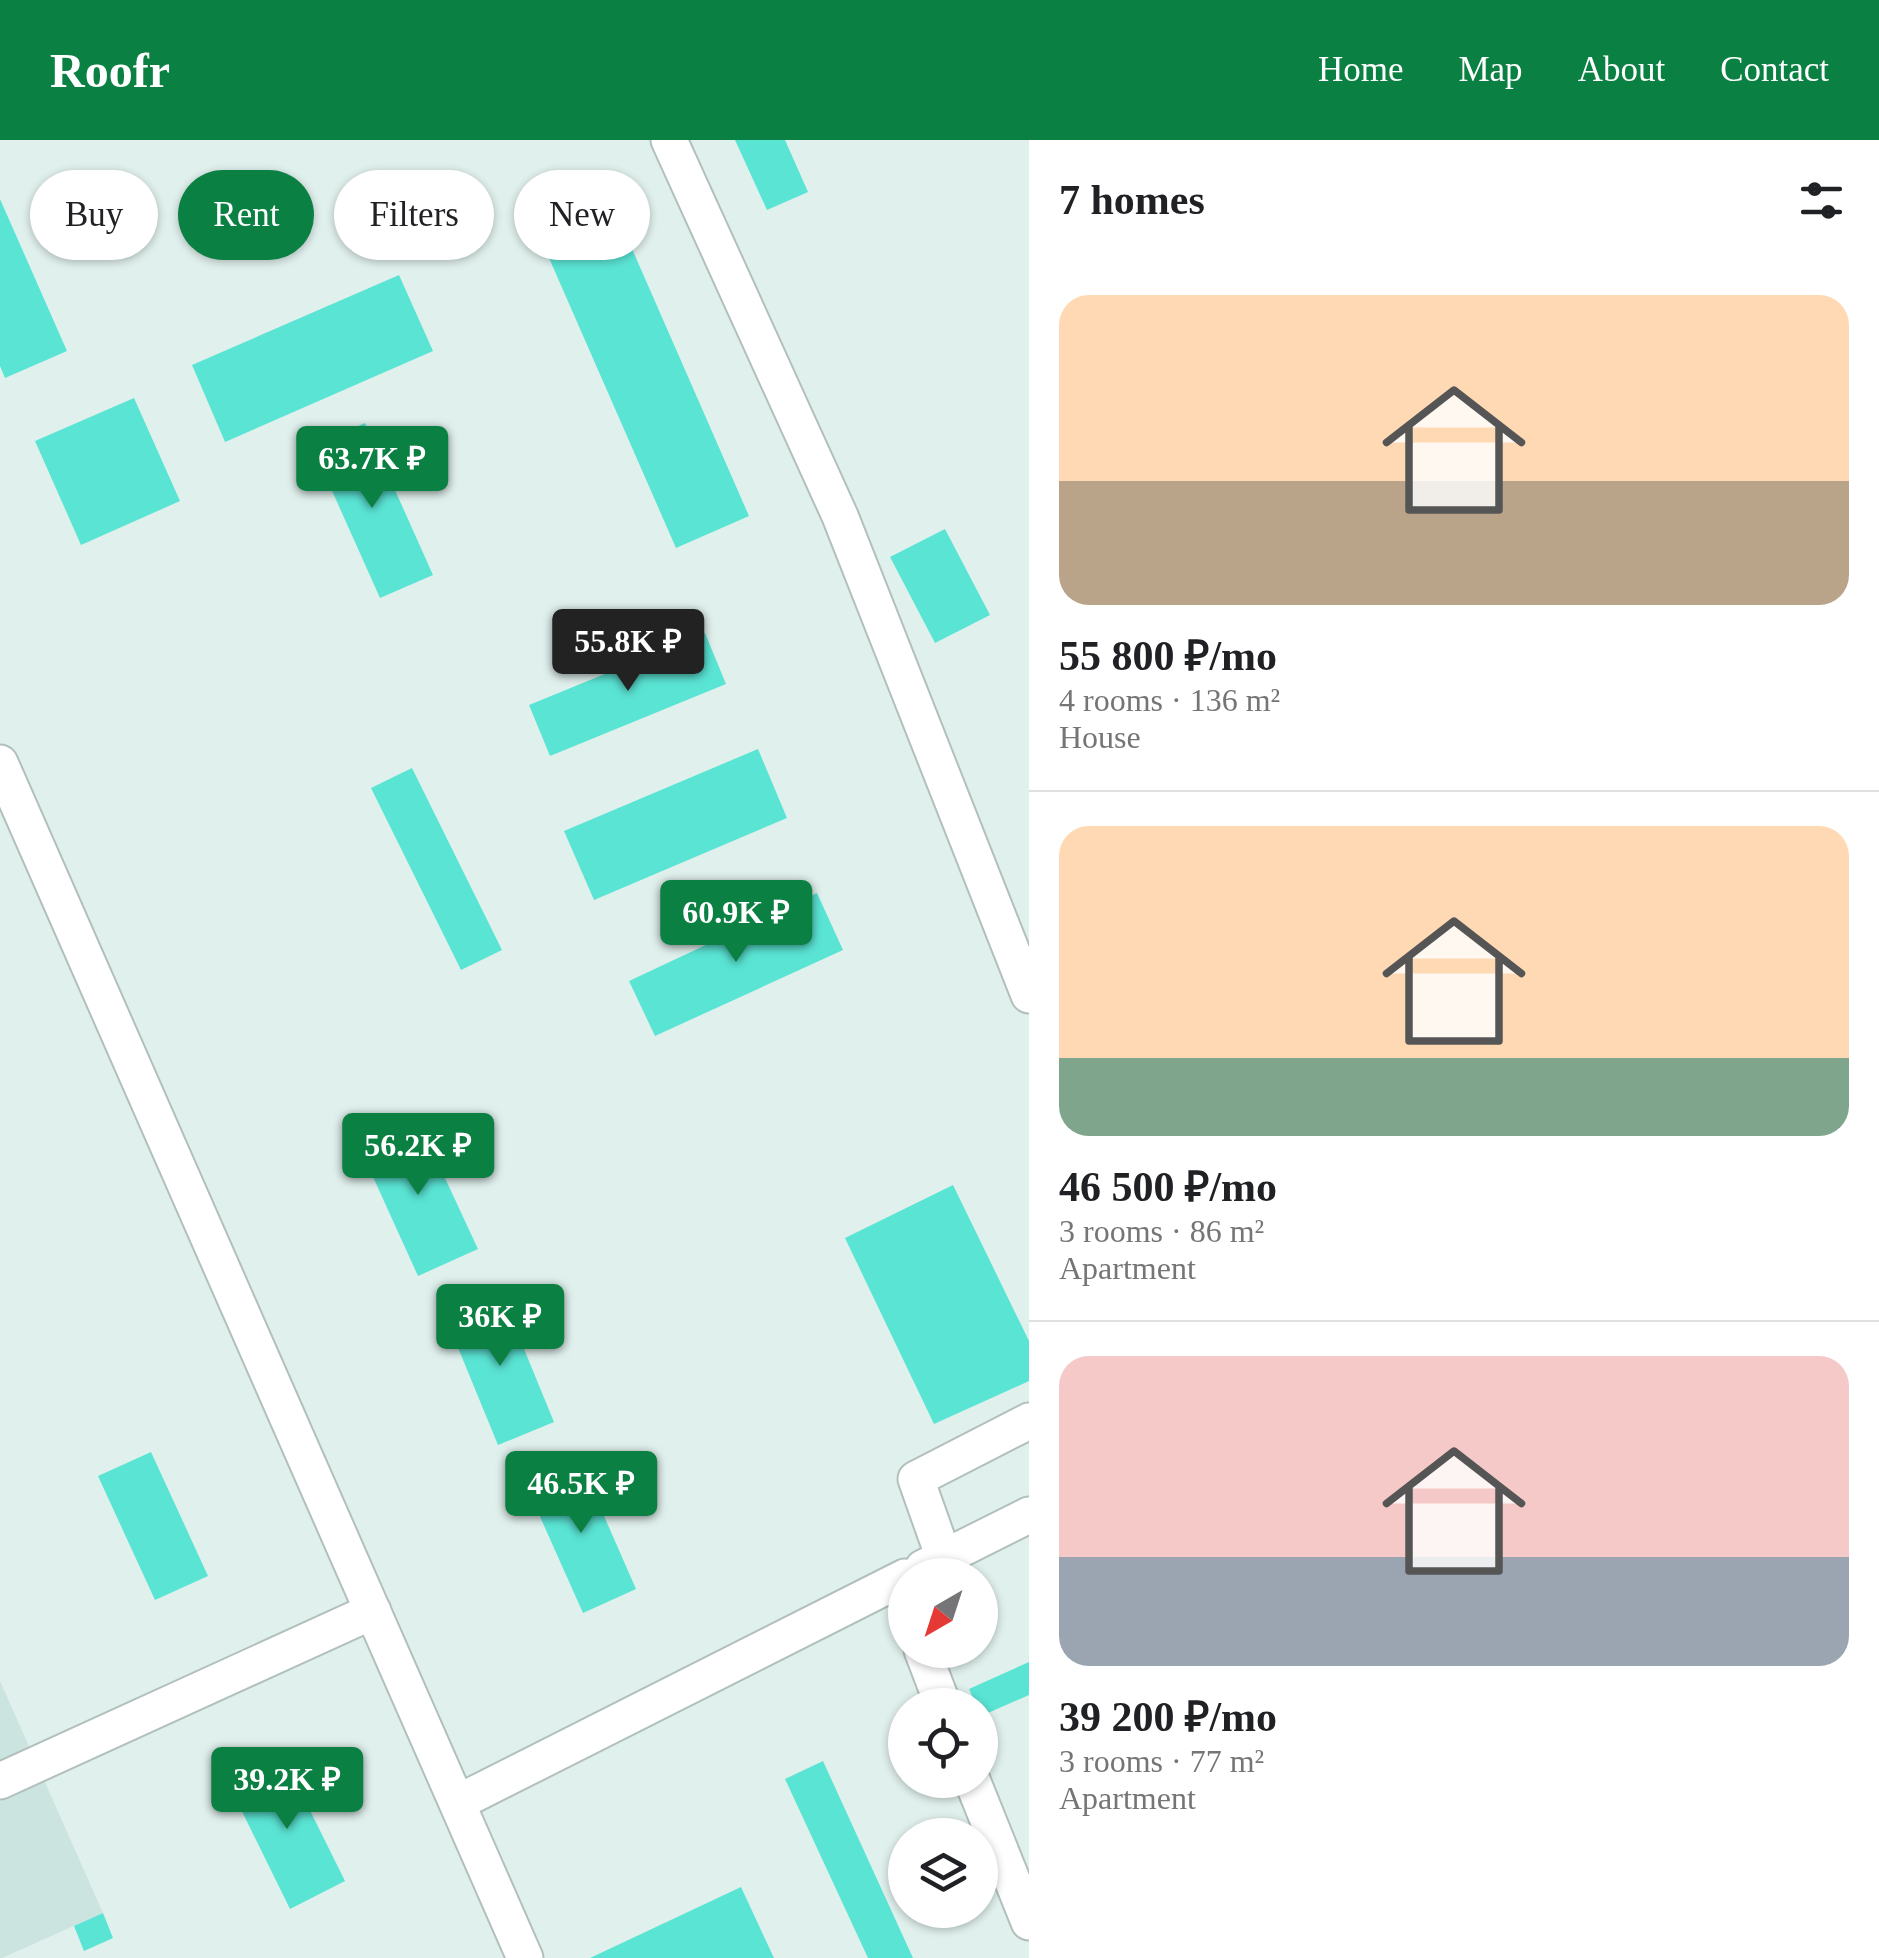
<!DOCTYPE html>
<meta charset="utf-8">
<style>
body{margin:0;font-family:"Times New Roman",serif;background:#f6f6f6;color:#202124;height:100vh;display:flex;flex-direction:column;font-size:38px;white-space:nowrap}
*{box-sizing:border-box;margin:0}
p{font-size:32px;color:#757577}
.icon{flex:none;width:55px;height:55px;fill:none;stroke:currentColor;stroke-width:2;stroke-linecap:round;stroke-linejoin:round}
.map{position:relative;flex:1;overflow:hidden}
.details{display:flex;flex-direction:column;background:#fff;width:850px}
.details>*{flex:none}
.hud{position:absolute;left:30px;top:30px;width:848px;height:90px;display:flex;gap:20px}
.needle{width:65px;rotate:219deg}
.fabs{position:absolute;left:888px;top:1418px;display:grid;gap:20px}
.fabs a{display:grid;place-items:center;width:110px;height:110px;border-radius:50%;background:#fff;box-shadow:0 2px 8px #0004;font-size:50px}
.price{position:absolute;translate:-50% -85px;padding:0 22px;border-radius:10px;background:#0b8043;color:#fff;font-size:32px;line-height:65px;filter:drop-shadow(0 2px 5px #0008)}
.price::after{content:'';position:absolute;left:50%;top:60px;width:30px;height:22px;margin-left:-15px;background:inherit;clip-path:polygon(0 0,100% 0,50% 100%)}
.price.active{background:#222;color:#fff}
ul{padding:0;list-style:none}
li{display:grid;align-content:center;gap:20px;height:530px;padding:0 30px}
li+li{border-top:2px solid #e0e0e0}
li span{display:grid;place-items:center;height:310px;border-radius:30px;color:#555}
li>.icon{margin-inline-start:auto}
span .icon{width:180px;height:180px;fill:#fffc;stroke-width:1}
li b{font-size:42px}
h2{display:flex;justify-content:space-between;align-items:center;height:120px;padding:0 30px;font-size:42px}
.chip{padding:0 35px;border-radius:45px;background:#fff;box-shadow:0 2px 8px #0004;font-size:35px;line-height:90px}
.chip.active{background:#0b8043;color:#fff}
header{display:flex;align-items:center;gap:60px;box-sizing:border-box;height:140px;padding:0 50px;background:#0b8043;color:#fff}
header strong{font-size:48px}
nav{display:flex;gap:55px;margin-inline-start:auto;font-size:35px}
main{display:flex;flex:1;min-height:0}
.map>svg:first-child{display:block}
</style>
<header>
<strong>Roofr</strong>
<nav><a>Home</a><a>Map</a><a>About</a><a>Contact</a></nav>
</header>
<main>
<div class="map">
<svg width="1029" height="1818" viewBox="0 0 1029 1818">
<rect width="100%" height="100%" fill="#e0f0ed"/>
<path fill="#cce4e0" d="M0 1541 103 1773 2 1818H0Z"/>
<path fill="#5ae4d4" d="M735 0H785L808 52 767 70Z
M608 54 749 376 676 408 535 86Z
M0 59 67 211 5 238 0 226Z
M399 135 433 211 225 302 192 225Z
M134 258 180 361 81 405 35 301Z
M365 283 433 435 380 458 312 306Z
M945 389 990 475 935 503 890 417Z
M705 493 726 544 550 616 529 565Z
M758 609 787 678 594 760 564 691Z
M412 628 502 810 461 830 371 648Z
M817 753 843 810 655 896 629 841Z
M418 980 478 1109 418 1136 359 1006Z
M953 1045 1029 1201V1241L934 1284 845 1098Z
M501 1153 554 1282 498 1305 445 1176Z
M151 1312 208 1436 155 1460 98 1336Z
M579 1319 636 1449 583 1473 525 1343Z
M1029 1522V1555L981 1576 980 1565H976L969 1549Z
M283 1616 345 1741 290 1769 228 1643Z
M823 1621 913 1818H868L785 1639Z
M741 1747 774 1818H590Z
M103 1773 113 1798 84 1811 74 1786Z"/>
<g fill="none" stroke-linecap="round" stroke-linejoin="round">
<defs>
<path id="minor" d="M669 0 840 376 1029 855
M0 623 525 1818
M944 1418 916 1339 1029 1281
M923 1428 1029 1375
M922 1510 943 1565
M972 1640 1029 1782
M0 1641 373 1471
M457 1663 905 1437"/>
</defs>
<use href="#minor" stroke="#b1c0bd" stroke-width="39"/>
<use href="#minor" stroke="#fff" stroke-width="35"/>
</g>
</svg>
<div class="fabs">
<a><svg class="needle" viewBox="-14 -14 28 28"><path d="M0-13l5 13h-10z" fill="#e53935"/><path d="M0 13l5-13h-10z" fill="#757577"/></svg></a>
<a><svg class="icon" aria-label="locate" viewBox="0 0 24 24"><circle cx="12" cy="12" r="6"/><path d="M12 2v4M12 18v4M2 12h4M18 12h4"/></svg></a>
<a><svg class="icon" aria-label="layers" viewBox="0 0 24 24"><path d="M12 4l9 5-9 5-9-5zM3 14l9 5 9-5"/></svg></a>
</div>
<b class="price" style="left:372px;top:371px">63.7K ₽</b>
<b class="price active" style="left:628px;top:554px">55.8K ₽</b>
<b class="price" style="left:736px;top:825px">60.9K ₽</b>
<b class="price" style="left:418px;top:1058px">56.2K ₽</b>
<b class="price" style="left:500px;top:1229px">36K ₽</b>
<b class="price" style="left:581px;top:1396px">46.5K ₽</b>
<b class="price" style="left:287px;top:1692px">39.2K ₽</b>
<div class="hud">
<a class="chip">Buy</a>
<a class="chip active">Rent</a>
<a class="chip">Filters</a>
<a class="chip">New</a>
</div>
</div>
<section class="details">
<h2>7 homes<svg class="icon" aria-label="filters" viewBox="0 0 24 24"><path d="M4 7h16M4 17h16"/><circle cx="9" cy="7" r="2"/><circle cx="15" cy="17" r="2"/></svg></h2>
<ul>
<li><span style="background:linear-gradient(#ffd9b3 60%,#b9a48a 0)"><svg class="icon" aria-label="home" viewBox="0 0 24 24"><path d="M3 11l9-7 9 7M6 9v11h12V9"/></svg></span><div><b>55 800 ₽/mo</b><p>4 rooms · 136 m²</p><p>House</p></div></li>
<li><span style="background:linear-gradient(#ffd9b3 75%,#7fa58c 0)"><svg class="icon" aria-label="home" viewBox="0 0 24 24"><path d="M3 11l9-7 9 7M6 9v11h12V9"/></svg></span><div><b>46 500 ₽/mo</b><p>3 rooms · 86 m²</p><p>Apartment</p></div></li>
<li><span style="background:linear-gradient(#f6c9c9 65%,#9aa5b1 0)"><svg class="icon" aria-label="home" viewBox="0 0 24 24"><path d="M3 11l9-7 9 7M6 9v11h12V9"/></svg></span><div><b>39 200 ₽/mo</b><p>3 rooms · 77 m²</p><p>Apartment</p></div></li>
</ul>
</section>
</main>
